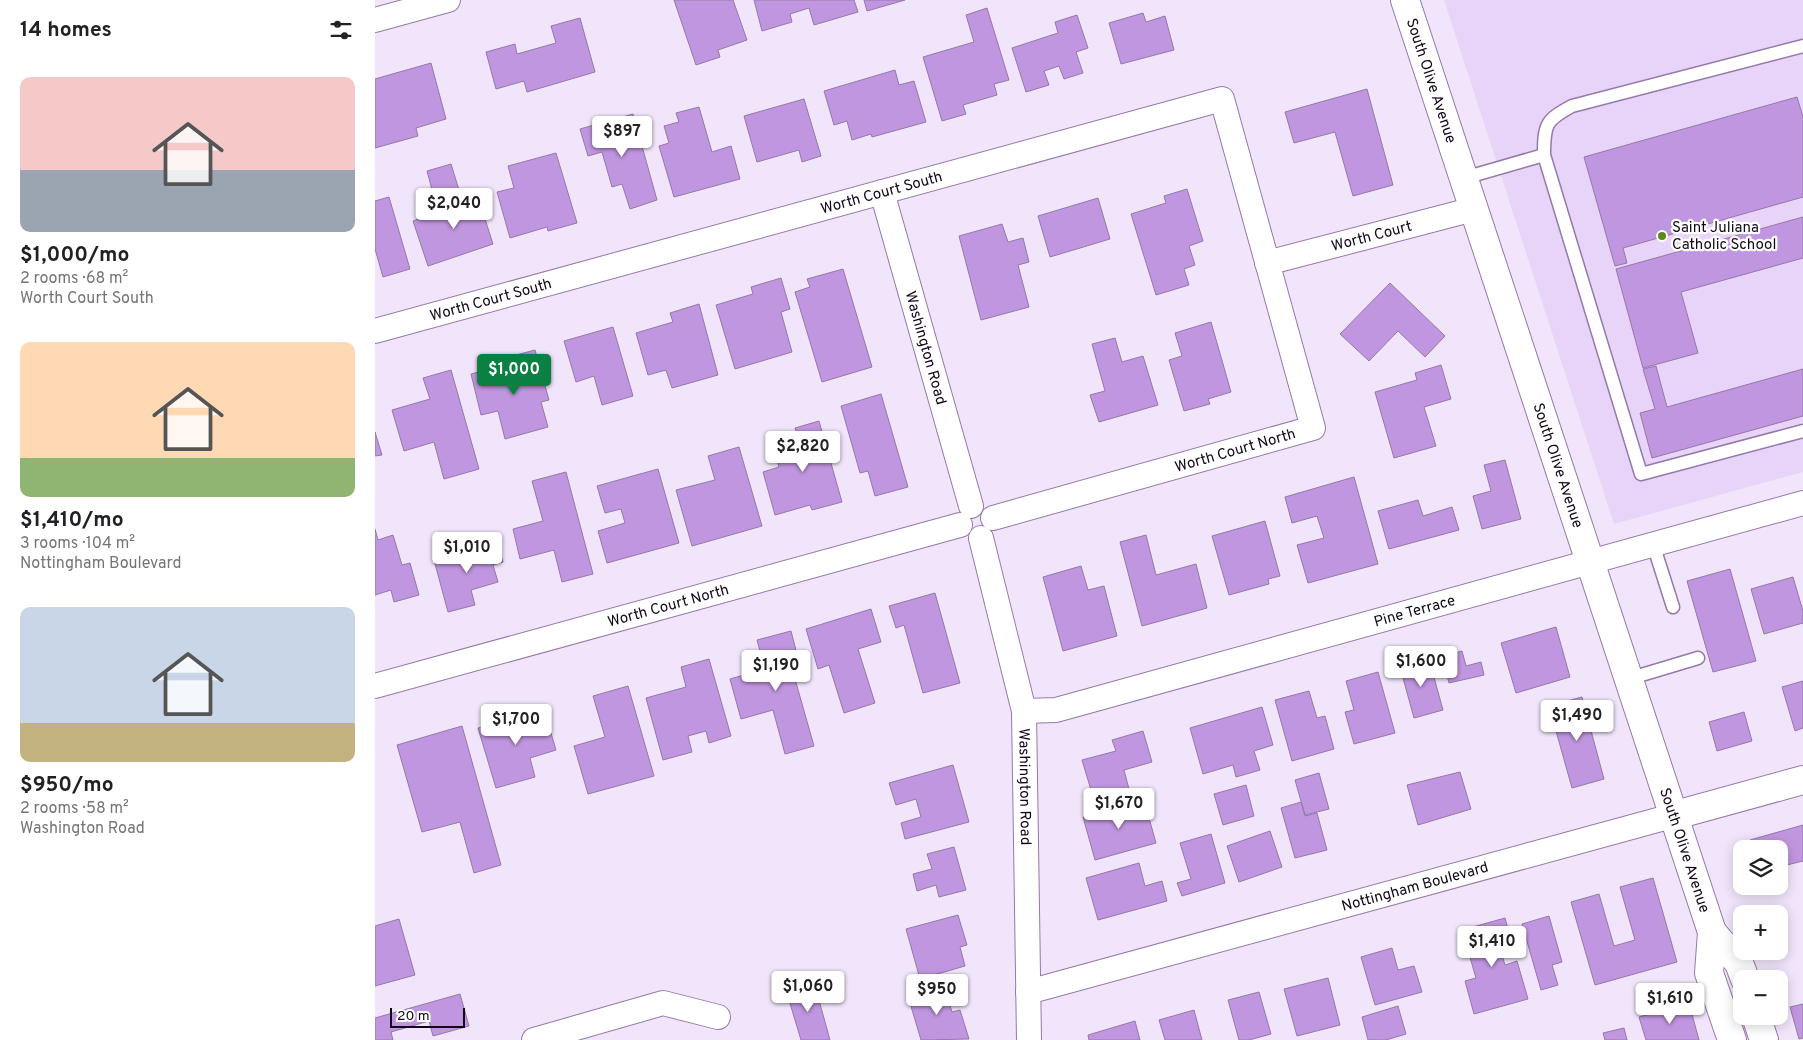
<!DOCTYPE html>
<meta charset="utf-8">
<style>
body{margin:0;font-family:Overpass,sans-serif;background:#f2f2f2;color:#202124;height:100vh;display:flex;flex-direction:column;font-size:19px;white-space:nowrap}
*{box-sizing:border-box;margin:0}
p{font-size:16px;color:#757577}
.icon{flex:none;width:28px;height:28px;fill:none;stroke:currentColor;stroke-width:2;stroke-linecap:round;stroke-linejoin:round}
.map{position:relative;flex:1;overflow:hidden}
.panel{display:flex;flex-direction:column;background:#fff;width:375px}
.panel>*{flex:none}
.fabs{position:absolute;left:1358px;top:840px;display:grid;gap:10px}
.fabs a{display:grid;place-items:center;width:55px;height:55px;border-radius:10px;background:#fff;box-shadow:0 2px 12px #0003;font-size:25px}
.scale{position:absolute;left:15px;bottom:12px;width:75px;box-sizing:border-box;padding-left:5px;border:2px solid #120719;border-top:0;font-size:14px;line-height:18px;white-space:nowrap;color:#120719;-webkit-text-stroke:4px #fff;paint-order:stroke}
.price{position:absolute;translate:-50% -42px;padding:0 11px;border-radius:5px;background:#fff;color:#222;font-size:16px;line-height:32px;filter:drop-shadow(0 1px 2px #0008)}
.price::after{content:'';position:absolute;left:50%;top:30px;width:15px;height:11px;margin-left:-8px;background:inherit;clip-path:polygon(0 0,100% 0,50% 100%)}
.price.current{background:#0b8043;color:#fff}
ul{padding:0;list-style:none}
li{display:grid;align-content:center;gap:10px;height:265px;padding:0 20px}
li span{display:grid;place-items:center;height:155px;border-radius:10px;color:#555}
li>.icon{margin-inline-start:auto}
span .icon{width:90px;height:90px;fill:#fffc;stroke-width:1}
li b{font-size:21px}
h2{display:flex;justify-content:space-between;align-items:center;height:60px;padding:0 20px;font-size:21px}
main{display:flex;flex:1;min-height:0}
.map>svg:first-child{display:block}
</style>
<main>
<section class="panel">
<h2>14 homes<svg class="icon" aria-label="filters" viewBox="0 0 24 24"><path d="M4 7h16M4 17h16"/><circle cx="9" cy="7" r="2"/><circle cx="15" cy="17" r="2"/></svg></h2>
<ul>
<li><span style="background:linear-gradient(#f6c9c9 60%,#9aa5b1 0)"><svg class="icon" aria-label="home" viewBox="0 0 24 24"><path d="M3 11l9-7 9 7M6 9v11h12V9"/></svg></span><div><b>$1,000/mo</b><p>2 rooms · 68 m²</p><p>Worth Court South</p></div></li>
<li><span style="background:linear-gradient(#ffd9b3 75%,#8fb573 0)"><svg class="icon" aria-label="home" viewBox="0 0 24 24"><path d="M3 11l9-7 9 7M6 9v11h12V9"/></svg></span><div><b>$1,410/mo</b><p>3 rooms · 104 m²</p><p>Nottingham Boulevard</p></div></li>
<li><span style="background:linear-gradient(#c9d6e8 75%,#c2b280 0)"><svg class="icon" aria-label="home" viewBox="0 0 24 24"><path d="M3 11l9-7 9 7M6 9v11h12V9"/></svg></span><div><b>$950/mo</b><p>2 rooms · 58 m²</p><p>Washington Road</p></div></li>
</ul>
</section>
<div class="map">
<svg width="1428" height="1040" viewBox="0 0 1428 1040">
<rect width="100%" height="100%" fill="#f1e5fb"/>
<path fill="#e8d4f8" d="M1069 0H1428V472L1239 524Z"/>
<path fill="#c196e0" stroke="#9478a9" d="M299 0H358L372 40 343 50 345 57 321 65Z
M379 0H479L483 12 439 25 434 8 415 14 417 22 387 31Z
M489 0H530L492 11Z
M612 8 634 80 619 84 622 95 588 105 591 114 567 121 548 57 599 42 591 15Z
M768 13 771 22 790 16 799 50 746 64 734 23Z
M702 15 713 48 701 52 708 73 689 79 684 66 669 71 674 85 651 92 637 48 683 33 680 22Z
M205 18 220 72 152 92 149 81 121 89 111 52 140 44 142 54 181 43 176 26Z
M56 63 71 119 41 128 43 136 0 148V79Z
M520 70 524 85 539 81 551 122 497 137 496 134 477 140 472 121 459 125 449 91Z
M992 89 1018 185 978 196 960 132 919 143 910 112Z
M1422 97 1428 117V197L1248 248 1252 263 1240 266 1209 157Z
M429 99 446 156 427 162 424 150 382 162 369 116Z
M324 107 337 152 356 146 365 179 299 197 284 146 294 143 289 126 304 122 301 113Z
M258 114 282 200 255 209 247 184 237 187 227 152 213 156 205 129Z
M181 153 202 223 173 231 172 227 135 238 122 192 139 188 133 166Z
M76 164 84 190 59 197 52 171Z
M812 189 828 241 814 246 820 265 809 269 814 285 781 295 756 214 791 203 789 196Z
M101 191 118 244 53 266 38 221 81 207 78 198Z
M14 197 35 269 8 277 0 249V201Z
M723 198 735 239 675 257 663 216Z
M1428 217V258L1306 292 1323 353 1268 368 1241 269Z
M627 224 633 242 648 238 654 262 643 265 654 307 606 320 584 236Z
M468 269 497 367 447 382 420 292 435 287 432 279Z
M406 278 415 309 406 312 417 352 360 369 341 305 378 294 376 287Z
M1015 283 1070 336 1050 357 1023 331 994 361 965 334Z
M324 304 343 375 297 388 291 370 273 375 261 333 298 322 295 313Z
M836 322 856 392 833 399 835 404 809 411 794 360 807 356 800 333Z
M238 327 258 396 227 405 219 376 201 382 189 341Z
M740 338 747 362 768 356 783 405 724 422 715 395 730 391 717 344Z
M160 350 174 400 166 402 173 427 130 439 123 411 106 415 96 374 127 366 131 380 147 376 141 355Z
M1066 365 1076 399 1049 407 1061 446 1019 458 1000 392 1042 380 1040 373Z
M1281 366 1292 407 1428 369V416L1277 458 1265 413 1280 409 1268 369Z
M76 370 104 469 69 479 59 442 29 451 17 410 55 399 48 378Z
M506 394 533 487 500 496 493 471 485 473 466 406Z
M444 421 467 502 437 510 435 505 400 515 388 472 404 467 397 444 423 437 420 428Z
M0 432 7 455 0 456Z
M364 447 387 526 317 546 301 490 340 480 333 456Z
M1130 460 1146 519 1107 529 1098 496 1116 491 1109 465Z
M283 469 304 543 232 563 223 531 250 523 246 509 230 513 222 486Z
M191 472 218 574 187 582 179 550 145 559 138 529 168 521 157 481Z
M979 477 1003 564 933 583 922 545 949 538 942 516 917 523 910 497Z
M1043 500 1048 516 1077 507 1084 530 1014 549 1003 511Z
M890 521 905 576 893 579 894 584 854 595 837 536Z
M0 529 3 540 18 535 27 565 35 563 44 595 19 602 16 590 0 595Z
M771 535 781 575 821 564 832 608 767 626 745 542Z
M122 542 128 562 118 565 123 582 96 590 100 605 73 612 59 560Z
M706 566 713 590 729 586 742 636 688 651 668 577Z
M1355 569 1381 661 1338 672 1312 581Z
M1418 577 1428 611V623L1389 634 1376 589Z
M560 593 585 683 548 693 529 625 521 628 514 606Z
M496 609 506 642 483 649 500 703 469 713 454 665 443 669 431 629Z
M1181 627 1195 677 1141 693 1126 643Z
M416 631 424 662 416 665 439 746 410 754 398 710 366 719 355 679 390 669 382 640Z
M1087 651 1091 666 1106 662 1109 675 1074 683 1067 657Z
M334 659 356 736 334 743 331 731 313 736 317 752 288 760 271 698 311 687 306 667Z
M1054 659 1068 710 1039 718 1025 667Z
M1003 672 1020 733 979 744 970 712 979 710 971 681Z
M1428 681V728L1420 731 1407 687Z
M253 686 279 776 213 794 199 746 230 737 218 696Z
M934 691 942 718 950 716 959 749 917 761 900 700Z
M1207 697 1229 779 1197 788 1174 706Z
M887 707 898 745 879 751 885 770 861 777 858 765 828 774 815 728Z
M169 709 181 750 155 758 160 777 121 788 103 728Z
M1369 712 1377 741 1342 751 1334 722Z
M87 726 126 865 99 873 85 822 47 832 22 745Z
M768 731 777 762 749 770 754 789 719 800 707 760 741 751 737 740Z
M578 765 594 822 530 839 526 823 546 817 541 799 521 805 514 783Z
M1085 772 1096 809 1043 825 1032 785Z
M944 773 954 809 930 815 920 780Z
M871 785 879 816 848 825 839 794Z
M769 800 781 843 720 860 708 817Z
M926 802 930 816 942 813 952 850 920 858 906 808Z
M1428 825V861L1404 867V849H1378L1375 840Z
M895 831 907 867 864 882 852 846Z
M836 834 850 883 807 896 802 883 816 879 805 843Z
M579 847 591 890 564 897 561 885 542 891 538 874 557 869 552 854Z
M764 863 770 886 787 881 792 901 723 920 711 878Z
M1278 878 1302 962 1220 985 1196 902 1224 894 1239 946 1260 940 1245 887Z
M583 915 592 945 585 947 590 966 545 979 531 929Z
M1174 916 1187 962 1177 965 1183 985 1166 990 1147 924Z
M1130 918 1137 944 1125 948 1130 965 1142 961 1153 999 1099 1014 1090 981 1101 978 1087 930Z
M24 919 40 975 0 986V926Z
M1017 948 1023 970 1039 966 1047 992 1000 1005 986 957Z
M953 978 965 1025 922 1036 909 989Z
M439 982 455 1040H426L411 990Z
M569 985 577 1012 585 1010 594 1039 546 1040 533 996Z
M884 992 896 1034 874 1040H864L853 1000Z
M85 994 94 1026 58 1036 54 1021 16 1032 18 1040H0V1018Z
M1314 1003 1324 1040H1271L1264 1017Z
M1428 1004V1038L1424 1039 1415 1007Z
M1023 1006 1031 1034 1011 1040H993L987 1017Z
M819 1010 827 1040H790L784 1020Z
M760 1021 765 1040H714L713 1035Z
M1249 1028 1252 1040H1230L1228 1033Z"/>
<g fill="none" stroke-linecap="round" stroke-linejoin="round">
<defs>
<path id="lane" d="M1169 155C1169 124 1171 120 1197 106L1428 46
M1089 178 1169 155 1266 474 1428 431
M1278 544 1298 607
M1253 679 1323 658"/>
<g id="street">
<path d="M0 20 73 0"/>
<path id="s1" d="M507 192 596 506"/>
<path id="s2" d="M892 263 1099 209"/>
<path id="s3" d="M0 331 847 99 938 428 618 518"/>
<path id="s4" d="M606 538 649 711 654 1040"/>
<path id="s5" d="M0 686 585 525"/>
<path id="s6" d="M649 711 681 710 1428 503"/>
<path id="s7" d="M653 992 1297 816"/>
<path d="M159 1040 288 1003 343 1017"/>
</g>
<g id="secondary">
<path id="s8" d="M1030 0 1337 932 1334 973 1357 1040"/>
<path d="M1297 816 1428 780"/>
<path d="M1337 932 1364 963 1370 979"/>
<path d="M1381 1016 1389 1040"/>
</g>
</defs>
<use href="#lane" stroke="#9579aa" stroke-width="15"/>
<use href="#street" stroke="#9579aa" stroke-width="26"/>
<use href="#secondary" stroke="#9579aa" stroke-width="30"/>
<use href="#lane" stroke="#fff" stroke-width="12"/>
<use href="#street" stroke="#fff" stroke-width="24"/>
<use href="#secondary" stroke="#fff" stroke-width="28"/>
</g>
<circle fill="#5b891b" stroke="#fff" stroke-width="2" cx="1287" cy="236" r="5"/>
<g text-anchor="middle" stroke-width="4.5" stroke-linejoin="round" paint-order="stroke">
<g font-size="15" fill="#120719" stroke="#fff">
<text dy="5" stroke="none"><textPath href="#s8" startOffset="85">South Olive Avenue</textPath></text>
<text dy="5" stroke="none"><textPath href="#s3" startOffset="525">Worth Court South</textPath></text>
<text dy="5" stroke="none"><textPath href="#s2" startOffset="108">Worth Court</textPath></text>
<text dy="5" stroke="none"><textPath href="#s3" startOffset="120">Worth Court South</textPath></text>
<text dy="5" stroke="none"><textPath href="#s1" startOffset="162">Washington Road</textPath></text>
<text transform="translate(860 450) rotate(-16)" y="5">Worth Court North</text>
<text dy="5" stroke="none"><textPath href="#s8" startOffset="490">South Olive Avenue</textPath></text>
<text dy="5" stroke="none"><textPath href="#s5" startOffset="304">Worth Court North</textPath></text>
<text dy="5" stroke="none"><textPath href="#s6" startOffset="404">Pine Terrace</textPath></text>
<text dy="5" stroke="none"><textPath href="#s4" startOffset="254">Washington Road</textPath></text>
<text dy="5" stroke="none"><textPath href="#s8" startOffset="895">South Olive Avenue</textPath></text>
<text dy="5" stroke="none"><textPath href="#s7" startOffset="401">Nottingham Boulevard</textPath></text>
</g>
<g font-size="15" fill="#120719" stroke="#fff" text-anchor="start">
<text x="1297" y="232">Saint Juliana<tspan x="1297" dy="17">Catholic School</tspan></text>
</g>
</g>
</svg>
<div class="fabs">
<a><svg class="icon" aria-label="layers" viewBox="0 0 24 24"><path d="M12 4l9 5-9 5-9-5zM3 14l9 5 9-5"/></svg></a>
<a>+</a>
<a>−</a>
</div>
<div class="scale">20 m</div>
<b class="price" style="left:247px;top:158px">$897</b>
<b class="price" style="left:79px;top:230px">$2,040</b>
<b class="price current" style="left:139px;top:396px">$1,000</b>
<b class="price" style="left:428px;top:473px">$2,820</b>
<b class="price" style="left:92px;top:574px">$1,010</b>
<b class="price" style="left:1046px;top:688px">$1,600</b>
<b class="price" style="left:401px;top:692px">$1,190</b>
<b class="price" style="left:1202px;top:742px">$1,490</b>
<b class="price" style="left:141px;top:746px">$1,700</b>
<b class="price" style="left:744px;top:830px">$1,670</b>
<b class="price" style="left:1117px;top:968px">$1,410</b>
<b class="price" style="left:433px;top:1013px">$1,060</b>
<b class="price" style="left:562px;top:1016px">$950</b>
<b class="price" style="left:1295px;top:1025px">$1,610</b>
</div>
</main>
